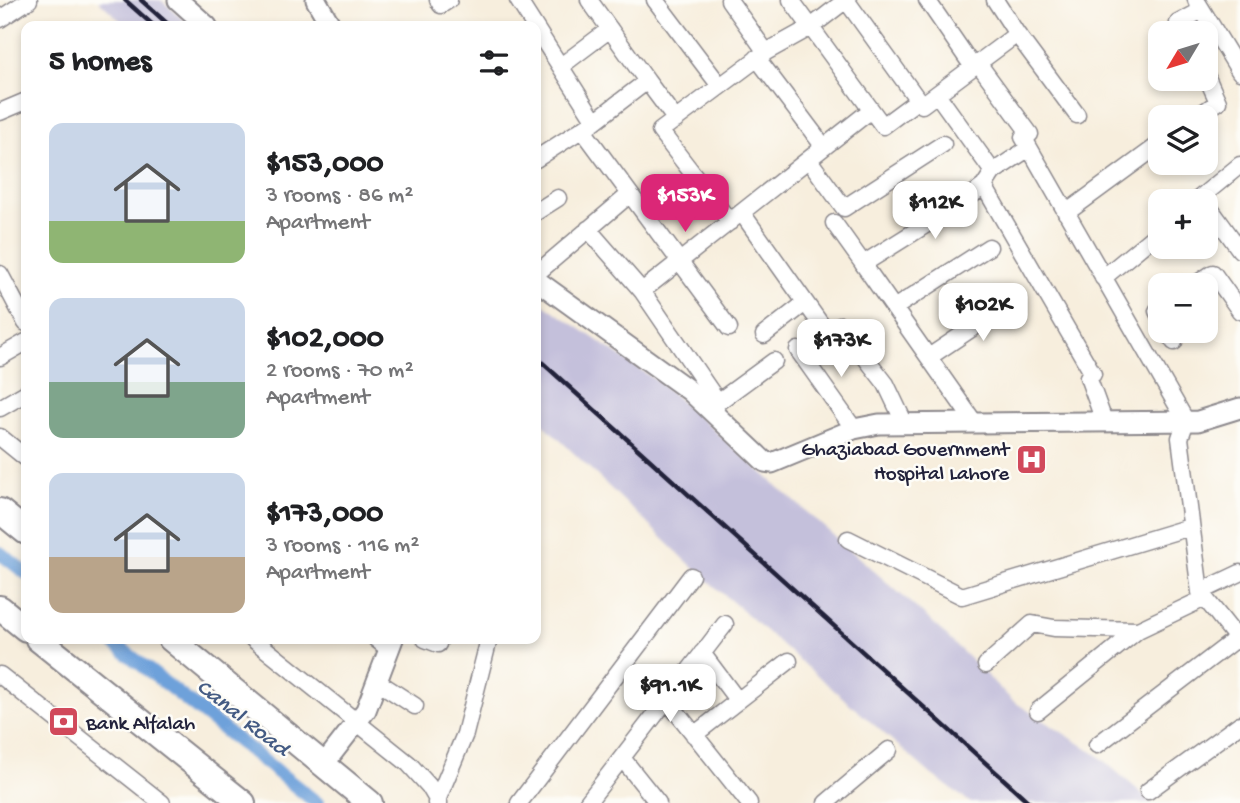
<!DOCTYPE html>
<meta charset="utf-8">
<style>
body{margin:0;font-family:"Gochi Hand",sans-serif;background:#f6f6f6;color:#202124;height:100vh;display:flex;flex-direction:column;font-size:26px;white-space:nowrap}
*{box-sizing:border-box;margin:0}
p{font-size:23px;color:#757577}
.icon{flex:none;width:38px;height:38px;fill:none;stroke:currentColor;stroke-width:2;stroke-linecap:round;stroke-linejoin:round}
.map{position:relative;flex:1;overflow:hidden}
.sheet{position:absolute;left:21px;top:21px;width:520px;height:623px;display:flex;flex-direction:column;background:#fff;border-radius:14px;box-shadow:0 4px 10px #0003}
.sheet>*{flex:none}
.needle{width:46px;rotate:232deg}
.tools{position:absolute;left:1148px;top:21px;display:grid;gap:14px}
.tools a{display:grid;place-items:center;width:70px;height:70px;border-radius:14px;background:#fff;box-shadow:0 4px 10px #0003;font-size:35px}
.price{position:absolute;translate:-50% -60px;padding:0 16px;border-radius:14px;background:#fff;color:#222;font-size:23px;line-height:46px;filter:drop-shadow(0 2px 4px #0008)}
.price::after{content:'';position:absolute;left:50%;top:42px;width:21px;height:16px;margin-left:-10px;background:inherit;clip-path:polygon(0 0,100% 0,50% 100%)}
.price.on{background:#db2777;color:#fff}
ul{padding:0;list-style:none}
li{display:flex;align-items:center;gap:21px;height:175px;padding:0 28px}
li span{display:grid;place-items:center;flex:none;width:196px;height:140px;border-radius:14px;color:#555}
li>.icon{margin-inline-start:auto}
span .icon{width:84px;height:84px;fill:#fffc;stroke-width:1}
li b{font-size:30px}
h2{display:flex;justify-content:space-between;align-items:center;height:84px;padding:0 28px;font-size:30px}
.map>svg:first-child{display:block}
</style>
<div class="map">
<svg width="1240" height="803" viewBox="0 0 1240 803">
<rect width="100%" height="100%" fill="#fdfcf7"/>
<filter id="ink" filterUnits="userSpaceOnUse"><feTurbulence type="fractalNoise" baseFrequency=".0143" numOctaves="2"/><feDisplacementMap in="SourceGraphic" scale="14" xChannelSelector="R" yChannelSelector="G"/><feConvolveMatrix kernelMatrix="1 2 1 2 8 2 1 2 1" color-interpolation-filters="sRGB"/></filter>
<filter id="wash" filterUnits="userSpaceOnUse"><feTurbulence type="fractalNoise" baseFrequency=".00686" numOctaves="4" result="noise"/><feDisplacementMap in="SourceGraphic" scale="28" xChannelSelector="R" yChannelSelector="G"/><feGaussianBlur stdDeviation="1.57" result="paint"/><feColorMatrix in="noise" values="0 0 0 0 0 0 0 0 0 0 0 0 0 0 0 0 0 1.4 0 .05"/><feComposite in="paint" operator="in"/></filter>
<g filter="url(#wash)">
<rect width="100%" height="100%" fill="#f7eedd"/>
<path fill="#c4c0db" d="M98 0H161L191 26H126Z
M536 299 660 383 931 621 1013 701 1096 754 1153 803H971L932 775 699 573 536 417Z"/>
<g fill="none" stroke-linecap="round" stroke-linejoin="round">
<path stroke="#6ea1da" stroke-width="14" d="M0 553 26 573
M109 639 317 803"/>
</g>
</g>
<g filter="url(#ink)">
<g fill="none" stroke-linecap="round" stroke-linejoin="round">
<defs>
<path id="minor" d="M438 0 441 5 449 0
M518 0 595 121
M589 0 647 81
M655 0 720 86
M729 0 766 52
M791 0 883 126 918 100 922 105 973 67
M846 0 918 100
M927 0 973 67 978 63 1030 134 1023 137 1186 421 1180 438 1200 592 1240 642
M995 0 1017 34
M1196 0 1240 72
M0 19 29 0
M1184 33 1178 23 1202 10
M757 58 824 147
M978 63 1017 34 1077 115
M561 66 610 29
M937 94 993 172
M0 112 26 101
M1197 117 1218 102 1206 75
M582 129 729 328
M1029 148 993 172 984 186 1093 374 1088 377 1104 421
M536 159 595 121 647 81 676 120
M809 160 844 208 943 144
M1196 201 1240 165
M1206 203 1240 250
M536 212 558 198
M742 213 827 333
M1066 213 1160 144
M730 222 660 131 766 52 811 27 846 0
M834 223 864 265
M588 229 642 291
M0 274 26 323
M536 274 630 194
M1103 278 1160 231
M1195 285 1213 273 1240 311
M894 308 989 247
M1160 309 1157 311 1160 317
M840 325 886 384 904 422
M1168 331 1174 342
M764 335 805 303
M798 350 854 429
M0 357 26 342
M929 357 1017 298
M718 402 774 361
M0 408 26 393
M714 413 718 402 642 291 871 110
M974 422 863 264 967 199 984 186
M0 437 26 458
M848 539 962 596 1190 527
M1200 592 1240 573
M253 639 409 764 429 786 439 803
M376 639 390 650
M425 639 438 644
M702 653 738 701
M986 665 1032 624 1054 628 1138 630
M0 675 162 803
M378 682 415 706
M666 699 749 803
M1038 711 1138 630 1205 598
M694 735 789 661
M1097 745 1237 638
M622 758 658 803
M1148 791 1240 724
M436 803 465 734 489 639
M519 803 691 576
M587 803 725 624
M826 803 889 750"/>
<path id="tertiary" d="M178 0 207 26
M316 0 331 26
M536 280 690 391 765 462 772 463 854 429 879 424 1198 421 1240 408
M324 764 366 710 393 639"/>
<path id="trunk" d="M0 511 26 532
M0 608 26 629
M38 639 243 803
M171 639 370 803"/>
</defs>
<use href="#minor" stroke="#8c888c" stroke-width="19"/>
<use href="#tertiary" stroke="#8c888c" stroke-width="23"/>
<use href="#trunk" stroke="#8c888c" stroke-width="28"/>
<use href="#minor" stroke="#fff" stroke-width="16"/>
<use href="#tertiary" stroke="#fff" stroke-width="19"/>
<use href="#trunk" stroke="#fff" stroke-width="24"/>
<path stroke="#22223b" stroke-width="4.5" d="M125 0 154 26
M141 0 170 26
M536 357 1030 803"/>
</g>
</g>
<defs>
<symbol id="hospital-square" viewBox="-11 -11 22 22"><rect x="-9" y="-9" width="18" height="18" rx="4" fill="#d1495b" stroke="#fdfcf7"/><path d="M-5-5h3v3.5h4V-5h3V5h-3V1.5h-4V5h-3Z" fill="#fff"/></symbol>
<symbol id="bank-square" viewBox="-11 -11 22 22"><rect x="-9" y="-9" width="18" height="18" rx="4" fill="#d1495b" stroke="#fdfcf7"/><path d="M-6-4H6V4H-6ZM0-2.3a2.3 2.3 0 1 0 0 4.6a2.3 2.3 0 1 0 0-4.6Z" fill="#fff"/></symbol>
</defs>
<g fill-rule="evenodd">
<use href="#hospital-square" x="1014" y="442" width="35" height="35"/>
<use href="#bank-square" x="46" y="704" width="35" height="35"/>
</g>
<g text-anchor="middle" stroke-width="5" stroke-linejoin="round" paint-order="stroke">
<g font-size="21" fill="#22223b" stroke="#fdfcf7" text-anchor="end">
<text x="1009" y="455">Ghaziabad Government<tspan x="1009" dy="24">Hospital Lahore</tspan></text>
<text x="86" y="729" text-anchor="start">Bank Alfalah</text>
</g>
<g font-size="23" font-style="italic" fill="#445b83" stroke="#fdfcf7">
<text transform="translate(244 716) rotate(38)" y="8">Canal Road</text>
</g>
</g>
</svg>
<div class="tools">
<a><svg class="needle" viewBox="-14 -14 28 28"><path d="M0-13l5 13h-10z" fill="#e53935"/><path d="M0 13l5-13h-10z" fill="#757577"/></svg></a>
<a><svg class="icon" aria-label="layers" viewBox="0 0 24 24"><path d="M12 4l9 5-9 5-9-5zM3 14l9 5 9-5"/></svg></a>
<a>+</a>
<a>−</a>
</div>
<b class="price on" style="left:685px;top:234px">$153K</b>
<b class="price" style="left:935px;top:241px">$112K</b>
<b class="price" style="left:983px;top:343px">$102K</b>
<b class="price" style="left:841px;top:379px">$173K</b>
<b class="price" style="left:670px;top:724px">$91.1K</b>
<section class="sheet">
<h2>5 homes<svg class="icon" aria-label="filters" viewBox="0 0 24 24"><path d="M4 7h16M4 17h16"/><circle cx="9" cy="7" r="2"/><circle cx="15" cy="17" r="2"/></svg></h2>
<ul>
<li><span style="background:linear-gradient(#c9d6e8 70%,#8fb573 0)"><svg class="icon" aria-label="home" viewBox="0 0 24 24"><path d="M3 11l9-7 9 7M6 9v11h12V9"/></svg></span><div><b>$153,000</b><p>3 rooms · 86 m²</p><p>Apartment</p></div></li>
<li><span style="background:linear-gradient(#c9d6e8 60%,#7fa58c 0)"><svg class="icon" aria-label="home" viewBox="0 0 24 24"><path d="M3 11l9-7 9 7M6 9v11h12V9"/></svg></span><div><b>$102,000</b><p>2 rooms · 70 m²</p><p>Apartment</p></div></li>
<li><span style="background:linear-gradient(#c9d6e8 60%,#b9a48a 0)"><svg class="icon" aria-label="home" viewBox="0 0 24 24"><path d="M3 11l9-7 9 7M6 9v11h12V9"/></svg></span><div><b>$173,000</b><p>3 rooms · 116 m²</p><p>Apartment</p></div></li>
</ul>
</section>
</div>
